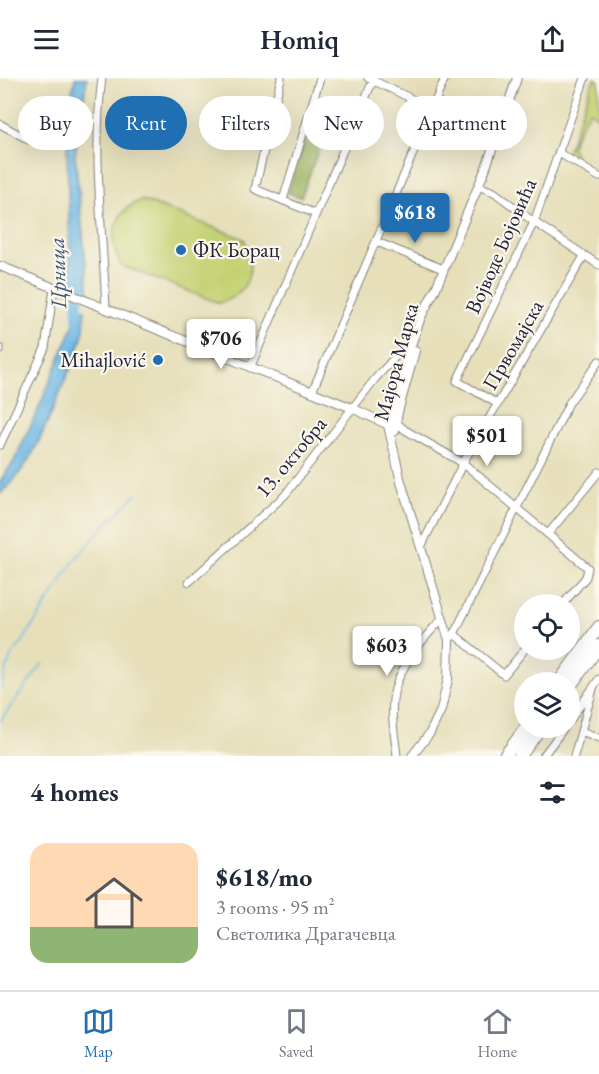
<!DOCTYPE html>
<meta charset="utf-8">
<style>
body{margin:0;font-family:"EB Garamond",serif;background:#f2f2f3;color:#1f2937;height:100vh;display:flex;flex-direction:column;font-size:22px;white-space:nowrap}
*{box-sizing:border-box;margin:0}
p{font-size:20px;color:#747a83}
.icon{flex:none;width:33px;height:33px;fill:none;stroke:currentColor;stroke-width:2;stroke-linecap:round;stroke-linejoin:round}
.map{position:relative;height:678px;overflow:hidden}
.panel{display:flex;flex-direction:column;background:#fff;flex:1}
.panel>*{flex:none}
.banner{position:absolute;left:18px;top:18px;width:564px;height:54px;display:flex;gap:12px}
.buttons{position:absolute;left:514px;top:516px;display:grid;gap:12px}
.buttons a{display:grid;place-items:center;width:66px;height:66px;border-radius:50%;background:#fff;box-shadow:0 6px 24px #0002;font-size:30px}
.price{position:absolute;translate:-50% -51px;padding:0 14px;border-radius:6px;background:#fff;color:#222;font-size:20px;line-height:39px;filter:drop-shadow(0 2px 3px #0008)}
.price::after{content:'';position:absolute;left:50%;top:36px;width:18px;height:14px;margin-left:-9px;background:inherit;clip-path:polygon(0 0,100% 0,50% 100%)}
.price.selected{background:#1f6fb2;color:#fff}
ul{padding:0;list-style:none}
li{display:flex;align-items:center;gap:18px;height:150px;padding:0 30px}
li span{display:grid;place-items:center;flex:none;width:168px;height:120px;border-radius:18px;color:#555}
li>.icon{margin-inline-start:auto}
span .icon{width:72px;height:72px;fill:#fffc;stroke-width:1}
li b{font-size:26px}
h2{display:flex;justify-content:space-between;align-items:center;height:72px;padding:0 30px;font-size:26px}
.chip{padding:0 21px;border-radius:27px;background:#fff;box-shadow:0 6px 24px #0002;font-size:21px;line-height:54px}
.chip.selected{background:#1f6fb2;color:#fff}
header{display:flex;justify-content:space-between;align-items:center;height:78px;padding:0 30px;background:#fff;font-size:27px;font-weight:600}
.tab-bar{display:flex;justify-content:space-around;align-items:center;height:84px;border-top:2px solid #e0e1e3;background:#fff;font-size:16px;color:#747a83}
.tab-bar a{display:grid;justify-items:center;gap:3px}
.tab-bar .selected{color:#1f6fb2}
.map>svg:first-child{display:block}
</style>
<header><svg class="icon" aria-label="menu" viewBox="0 0 24 24"><path d="M4 6h16M4 12h16M4 18h16"/></svg>Homiq<svg class="icon" aria-label="share" viewBox="0 0 24 24"><path d="M12 15V3M7 8l5-5 5 5M5 13v7h14v-7"/></svg></header>
<div class="map">
<svg width="599" height="678" viewBox="0 0 599 678">
<rect width="100%" height="100%" fill="#fbf7ec"/>
<filter id="ink" filterUnits="userSpaceOnUse"><feTurbulence type="fractalNoise" baseFrequency=".0167" numOctaves="2"/><feDisplacementMap in="SourceGraphic" scale="12" xChannelSelector="R" yChannelSelector="G"/><feConvolveMatrix kernelMatrix="1 2 1 2 8 2 1 2 1" color-interpolation-filters="sRGB"/></filter>
<filter id="wash" filterUnits="userSpaceOnUse"><feTurbulence type="fractalNoise" baseFrequency=".008" numOctaves="4" result="noise"/><feDisplacementMap in="SourceGraphic" scale="24" xChannelSelector="R" yChannelSelector="G"/><feGaussianBlur stdDeviation="1.35" result="paint"/><feColorMatrix in="noise" values="0 0 0 0 0 0 0 0 0 0 0 0 0 0 0 0 0 1.4 0 .05"/><feComposite in="paint" operator="in"/></filter>
<g filter="url(#wash)">
<rect width="100%" height="100%" fill="#e6dfba"/>
<path fill="#c4d172" stroke="#737a56" stroke-width="1.5" d="M594 0 599 3V39L589 33 573 62 574 63 571 69 575 76 572 81 567 74Z
M142 122 244 161C256 189 251 216 219 225L122 188C106 163 114 132 142 122Z"/>
<path fill="#9bb364" stroke="#5e6a50" stroke-width="1.5" d="M306 56 322 63 301 119 288 115Z"/>
<path fill="#6bb7e4" stroke="#466c90" stroke-width="1.5" d="M75 0H87L75 77 89 217 71 208 66 42Z
M75 228 85 232C84 238 85 244 84 251 80 272 69 292 61 312 45 350 32 388 0 416V403L13 385 38 332 74 246Z"/>
<g fill="none" stroke-linecap="round" stroke-linejoin="round">
<path stroke="#6bb7e4" stroke-width="1.5" d="M0 610 11 578 21 566 74 483 106 446 137 416
M0 643 43 585"/>
<path stroke="#6bb7e4" stroke-width="10" d="M77 243 79 199"/>
</g>
</g>
<g filter="url(#ink)">
<g fill="none" stroke-linecap="round" stroke-linejoin="round">
<defs>
<path id="minor" d="M102 0C92 76 103 155 106 231
M281 0 255 111 316 136
M368 0 496 61
M0 46 29 62
M559 75 599 99
M478 108 494 114 534 144 599 187
M283 122 320 0
M377 164 443 191
M0 270V272
M250 290 374 0
M312 314 445 0
M498 326 457 303 534 144 585 0
M396 344 405 352 463 385 588 490 586 499 563 526
M0 367 45 270 54 211
M548 456 599 394
M421 469 463 385 584 178
M189 504 285 417 375 301 396 278 410 270
M454 556 504 597 525 571
M449 562 454 556 569 325 599 283
M570 642 599 601
M581 653 599 660
M397 678C395 658 389 632 395 611 401 587 425 558 442 541
M543 678 564 650
M574 678 593 611"/>
<path id="tertiary" d="M0 188 352 330 395 350
M434 215 485 92 517 0
M395 353 398 334 415 273
M412 678 430 655 441 632 448 601 449 562 401 404 388 347 410 270 421 239 436 210"/>
<path id="motorway" d="M559 604 599 549
M570 608 599 568
M505 678 526 650
M520 678 540 650"/>
</defs>
<use href="#minor" stroke="#84807a" stroke-width="9"/>
<use href="#tertiary" stroke="#84807a" stroke-width="10"/>
<use href="#motorway" stroke="#84807a" stroke-width="14"/>
<use href="#minor" stroke="#fff" stroke-width="7"/>
<use href="#tertiary" stroke="#fff" stroke-width="8"/>
<use href="#motorway" stroke="#fff" stroke-width="12"/>
</g>
</g>
<g fill="#1f6fb2" stroke="#fbf7ec" stroke-width="2">
<circle cx="181" cy="172" r="6"/>
<circle cx="158" cy="282" r="6"/>
</g>
<g text-anchor="middle" stroke-width="4.5" stroke-linejoin="round" paint-order="stroke">
<g font-size="21" fill="#22223b" stroke="#fbf7ec">
<text transform="translate(501 168) rotate(-66)" y="7">Војводе Бојовића</text>
<text transform="translate(513 267) rotate(-60)" y="7">Првомајска</text>
<text transform="translate(396 284) rotate(-75)" y="7">Мајора Марка</text>
<text transform="translate(291 379) rotate(-50)" y="7">13. октобра</text>
</g>
<g font-size="21" fill="#22223b" stroke="#fbf7ec" text-anchor="start">
<text x="193" y="179">ФК Борац</text>
<text x="146" y="289" text-anchor="end">Mihajlović</text>
</g>
<g font-size="22" font-style="italic" fill="#3c5676" stroke="#fbf7ec">
<text transform="translate(57 195) rotate(-92)" y="8">Црница</text>
</g>
</g>
</svg>
<div class="buttons">
<a><svg class="icon" aria-label="locate" viewBox="0 0 24 24"><circle cx="12" cy="12" r="6"/><path d="M12 2v4M12 18v4M2 12h4M18 12h4"/></svg></a>
<a><svg class="icon" aria-label="layers" viewBox="0 0 24 24"><path d="M12 4l9 5-9 5-9-5zM3 14l9 5 9-5"/></svg></a>
</div>
<b class="price selected" style="left:415px;top:166px">$618</b>
<b class="price" style="left:221px;top:292px">$706</b>
<b class="price" style="left:487px;top:389px">$501</b>
<b class="price" style="left:387px;top:599px">$603</b>
<div class="banner">
<a class="chip">Buy</a>
<a class="chip selected">Rent</a>
<a class="chip">Filters</a>
<a class="chip">New</a>
<a class="chip">Apartment</a>
</div>
</div>
<section class="panel">
<h2>4 homes<svg class="icon" aria-label="filters" viewBox="0 0 24 24"><path d="M4 7h16M4 17h16"/><circle cx="9" cy="7" r="2"/><circle cx="15" cy="17" r="2"/></svg></h2>
<ul>
<li><span style="background:linear-gradient(#ffd9b3 70%,#8fb573 0)"><svg class="icon" aria-label="home" viewBox="0 0 24 24"><path d="M3 11l9-7 9 7M6 9v11h12V9"/></svg></span><div><b>$618/mo</b><p>3 rooms · 95 m²</p><p>Светолика Драгачевца</p></div></li>
</ul>
</section>
<nav class="tab-bar">
<a class="selected"><svg class="icon" aria-label="map" viewBox="0 0 24 24"><path d="M3 6l6-2 6 2 6-2v14l-6 2-6-2-6 2zM9 4v14M15 6v14"/></svg>Map</a>
<a><svg class="icon" aria-label="saved" viewBox="0 0 24 24"><path d="M7 4h10v16l-5-4-5 4z"/></svg>Saved</a>
<a><svg class="icon" aria-label="home" viewBox="0 0 24 24"><path d="M3 11l9-7 9 7M6 9v11h12V9"/></svg>Home</a>
</nav>
